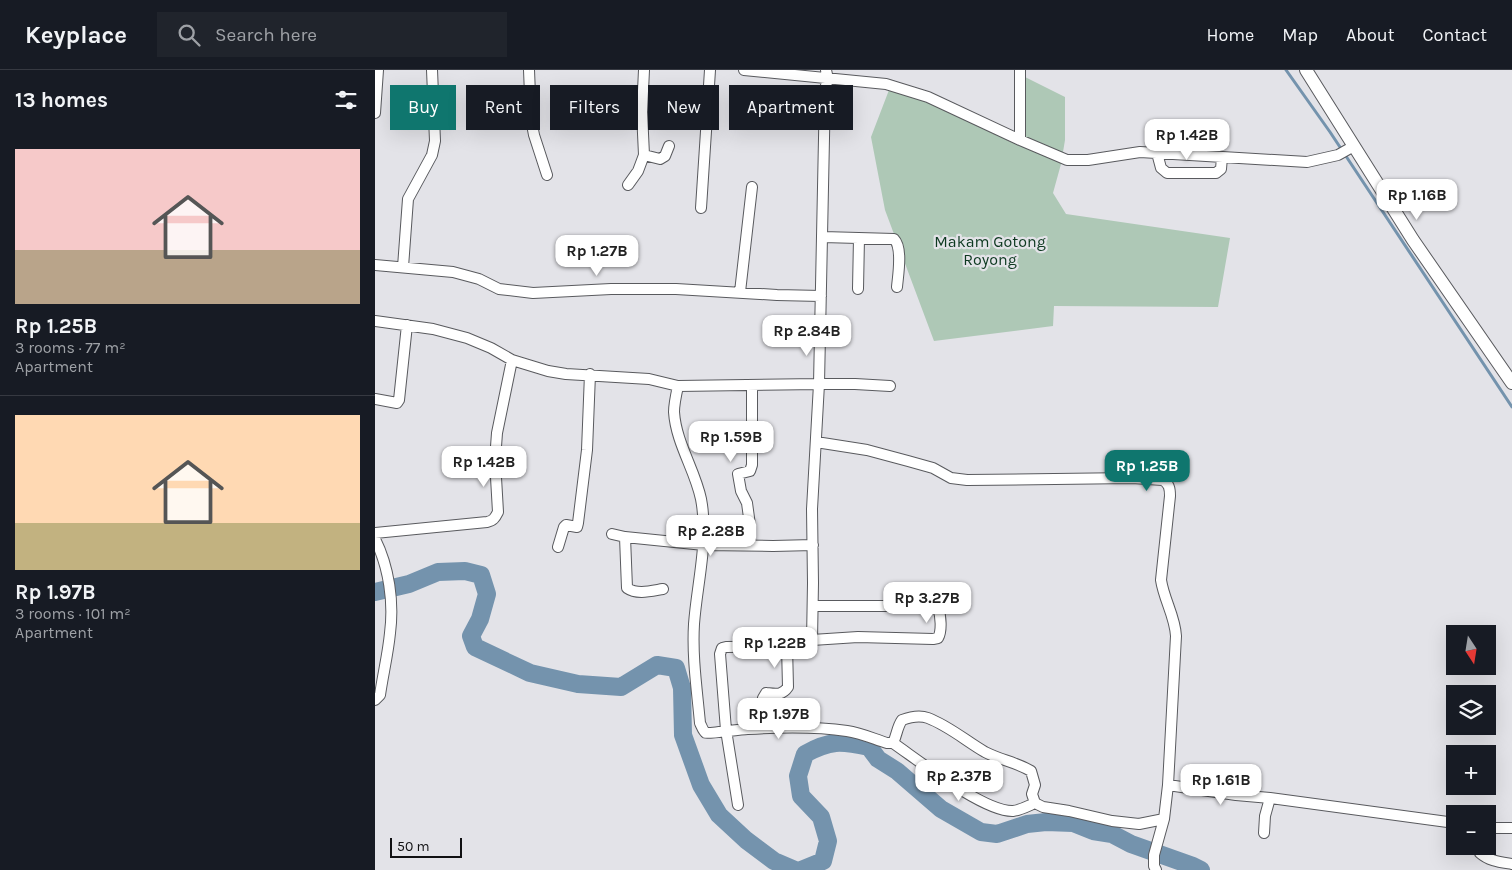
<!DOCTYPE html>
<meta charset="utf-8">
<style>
body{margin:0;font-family:Karla,sans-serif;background:#20242c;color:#f1f3f6;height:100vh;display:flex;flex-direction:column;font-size:19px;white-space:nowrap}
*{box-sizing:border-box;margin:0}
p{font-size:16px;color:#9ea1a6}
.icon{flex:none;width:28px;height:28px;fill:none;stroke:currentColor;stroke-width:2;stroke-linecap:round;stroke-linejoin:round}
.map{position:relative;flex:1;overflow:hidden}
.drawer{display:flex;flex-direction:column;background:#171b24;width:375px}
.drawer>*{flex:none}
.guide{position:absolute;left:15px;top:15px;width:475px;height:45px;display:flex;gap:10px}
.needle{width:32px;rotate:168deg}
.tools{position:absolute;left:1071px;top:555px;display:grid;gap:10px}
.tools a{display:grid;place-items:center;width:50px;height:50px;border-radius:0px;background:#171b24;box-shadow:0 5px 20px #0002;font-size:25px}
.scale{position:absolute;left:15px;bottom:12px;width:72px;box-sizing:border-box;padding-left:5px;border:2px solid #111113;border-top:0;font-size:14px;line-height:18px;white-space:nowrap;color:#111113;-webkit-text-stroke:4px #e3e3e8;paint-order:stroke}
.price{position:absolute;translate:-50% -42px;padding:0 11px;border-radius:10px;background:#fff;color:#222;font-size:16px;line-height:32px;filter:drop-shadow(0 1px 2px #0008)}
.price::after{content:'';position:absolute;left:50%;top:30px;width:15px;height:11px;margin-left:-8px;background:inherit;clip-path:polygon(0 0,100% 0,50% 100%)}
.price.selected{background:#0f766e;color:#fff}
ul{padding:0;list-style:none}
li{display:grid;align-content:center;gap:10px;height:265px;padding:0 15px}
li+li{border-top:1px solid #363941}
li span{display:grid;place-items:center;height:155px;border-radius:0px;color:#555}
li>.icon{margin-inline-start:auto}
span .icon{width:90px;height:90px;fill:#fffc;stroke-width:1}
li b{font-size:21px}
h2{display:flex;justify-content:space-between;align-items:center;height:60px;padding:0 15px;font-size:21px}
.chip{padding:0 18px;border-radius:0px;background:#171b24;box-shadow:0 5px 20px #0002;font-size:18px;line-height:45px}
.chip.selected{background:#0f766e;color:#fff}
header{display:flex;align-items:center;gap:30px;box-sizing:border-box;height:70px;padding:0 25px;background:#171b24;border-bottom:1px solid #363941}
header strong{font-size:24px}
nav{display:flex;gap:28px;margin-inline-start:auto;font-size:18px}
.search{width:350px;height:45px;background:#20242c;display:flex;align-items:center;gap:12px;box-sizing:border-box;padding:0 18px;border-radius:0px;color:#9ea1a6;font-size:19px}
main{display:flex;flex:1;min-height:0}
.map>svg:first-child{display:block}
</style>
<header>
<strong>Keyplace</strong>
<div class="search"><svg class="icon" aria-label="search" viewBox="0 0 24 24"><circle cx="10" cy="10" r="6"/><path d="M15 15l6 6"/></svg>Search here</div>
<nav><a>Home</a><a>Map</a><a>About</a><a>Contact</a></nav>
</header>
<main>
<section class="drawer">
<h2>13 homes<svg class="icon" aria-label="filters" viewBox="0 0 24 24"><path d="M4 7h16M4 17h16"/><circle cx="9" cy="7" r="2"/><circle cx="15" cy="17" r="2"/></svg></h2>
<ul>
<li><span style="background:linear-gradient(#f6c9c9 65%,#b9a48a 0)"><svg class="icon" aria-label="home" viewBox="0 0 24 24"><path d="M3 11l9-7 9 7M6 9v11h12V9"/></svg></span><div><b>Rp 1.25B</b><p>3 rooms · 77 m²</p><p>Apartment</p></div></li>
<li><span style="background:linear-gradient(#ffd9b3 70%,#c2b280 0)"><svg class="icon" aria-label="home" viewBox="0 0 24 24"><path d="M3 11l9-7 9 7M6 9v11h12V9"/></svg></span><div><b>Rp 1.97B</b><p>3 rooms · 101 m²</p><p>Apartment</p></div></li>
</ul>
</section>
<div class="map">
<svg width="1137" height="800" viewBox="0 0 1137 800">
<rect width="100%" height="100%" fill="#e3e3e8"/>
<path fill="#aec8b6" d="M644 4 690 27V70L686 94 678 123 691 144 855 168 843 237 679 236 678 256 559 271 510 140 496 67 514 20 548 30 638 73Z"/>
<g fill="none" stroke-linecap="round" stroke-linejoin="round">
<path stroke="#7493ad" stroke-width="3" d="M911 0 955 62 1137 337"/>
<path stroke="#7493ad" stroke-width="18" d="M0 522 34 514 63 502 90 501 106 505 112 524 105 549 96 566 100 577 155 603 203 614 246 617 282 595 301 598 307 618 308 665 326 715 344 745 371 770 399 791 420 800
M426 800 448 791 453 771 446 747 426 726 423 706 430 684C455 670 466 671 494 677L503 689 522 701 566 739 606 762 622 764 652 754 671 752 698 753 718 761 737 764 756 774 818 796 826 800"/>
<defs>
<path id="minor" d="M154 0 156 49 159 65 172 105
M369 0 511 14 553 27 645 70 692 90H713L765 82 932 92 963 85 979 76
M0 43 3 0
M645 70V0
M782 83 786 98 792 103H841L846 99 847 87
M269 85 285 89 290 86 294 76
M253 115 263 101 269 85 267 42 269 0
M326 138 335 0
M448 167 519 169C528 178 523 205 522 217
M0 195 78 202 104 209 124 219 158 223 236 219H301L402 225 446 226
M28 197 33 129 57 85 60 71 57 0
M483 219 484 168
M365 222 377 117
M0 251 58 259 92 268 116 278 137 290 173 301 191 304 274 309 303 316 444 314H480L515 316
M303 316C301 325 299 334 299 342 301 373 320 400 326 429 334 471 322 513 319 554 317 587 322 620 325 653 327 657 328 661 331 663 333 664 366 659 373 659 405 657 439 656 472 661 486 663 499 669 512 673H518C522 665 522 657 527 650 535 647 545 645 553 648 574 656 591 671 610 682 625 690 641 692 656 701L660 715 657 724 660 733 668 737 694 741 737 751 764 754 789 749
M0 329 22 333 24 330 32 255
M441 372 492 380 533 391 558 398 576 408 592 410 757 408 788 410C794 414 795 418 795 426L786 510C789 530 800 546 801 566L793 715 789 749 779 785V796L781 800
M0 463 112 452C118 451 120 448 123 442L120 390 122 363 137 290
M237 464 250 467 329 475 398 476 438 475
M250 467 252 518C262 525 276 521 288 519
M0 469C14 497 19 532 15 563 13 584 8 604 5 625L0 630
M375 475V455L372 433 366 421 363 404 375 401 377 395V315
M183 477 189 457 191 455 202 457 203 453 212 380 215 304
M437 570 483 567 558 569 563 568C567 561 566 546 563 538L559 536H438
M410 657 402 642 388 628 391 623C400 624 407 626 413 617L412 576
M518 673C543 690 609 742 638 741 646 740 653 736 660 733
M793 715 861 725 895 728 890 746 889 763
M895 728 1080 753
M363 735 351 660 345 584 347 578 351 577 431 576 437 570 438 513 437 439 444 314 450 19 453 9 451 0
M1112 758H1137
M1106 776 1105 783C1114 791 1125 792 1137 794"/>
<path id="major" d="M931 0 1038 170 1137 313"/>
</defs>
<use href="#minor" stroke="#595a5e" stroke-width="12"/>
<use href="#major" stroke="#595a5e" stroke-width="14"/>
<use href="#minor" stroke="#fff" stroke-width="10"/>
<use href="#major" stroke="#fff" stroke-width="12"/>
</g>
<g text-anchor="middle" stroke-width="4.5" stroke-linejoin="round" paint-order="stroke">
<g font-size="16" fill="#0d3920" stroke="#e3e3e8">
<text x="615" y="177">Makam Gotong<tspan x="615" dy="18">Royong</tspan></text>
</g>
</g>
</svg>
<div class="tools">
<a><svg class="needle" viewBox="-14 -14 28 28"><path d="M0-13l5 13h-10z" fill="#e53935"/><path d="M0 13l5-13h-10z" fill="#9ea1a6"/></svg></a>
<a><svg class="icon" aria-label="layers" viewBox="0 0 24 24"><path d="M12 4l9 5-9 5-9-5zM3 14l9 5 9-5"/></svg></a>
<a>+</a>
<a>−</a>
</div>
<div class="scale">50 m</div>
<b class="price" style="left:812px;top:91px">Rp 1.42B</b>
<b class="price" style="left:1042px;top:151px">Rp 1.16B</b>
<b class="price" style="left:222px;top:207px">Rp 1.27B</b>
<b class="price" style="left:432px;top:287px">Rp 2.84B</b>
<b class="price" style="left:356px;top:393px">Rp 1.59B</b>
<b class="price" style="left:109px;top:418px">Rp 1.42B</b>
<b class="price selected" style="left:772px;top:422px">Rp 1.25B</b>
<b class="price" style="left:336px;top:487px">Rp 2.28B</b>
<b class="price" style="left:552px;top:554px">Rp 3.27B</b>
<b class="price" style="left:400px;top:599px">Rp 1.22B</b>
<b class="price" style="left:404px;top:670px">Rp 1.97B</b>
<b class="price" style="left:584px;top:732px">Rp 2.37B</b>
<b class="price" style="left:846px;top:736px">Rp 1.61B</b>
<div class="guide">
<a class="chip selected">Buy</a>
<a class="chip">Rent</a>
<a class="chip">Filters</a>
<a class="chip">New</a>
<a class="chip">Apartment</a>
</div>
</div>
</main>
